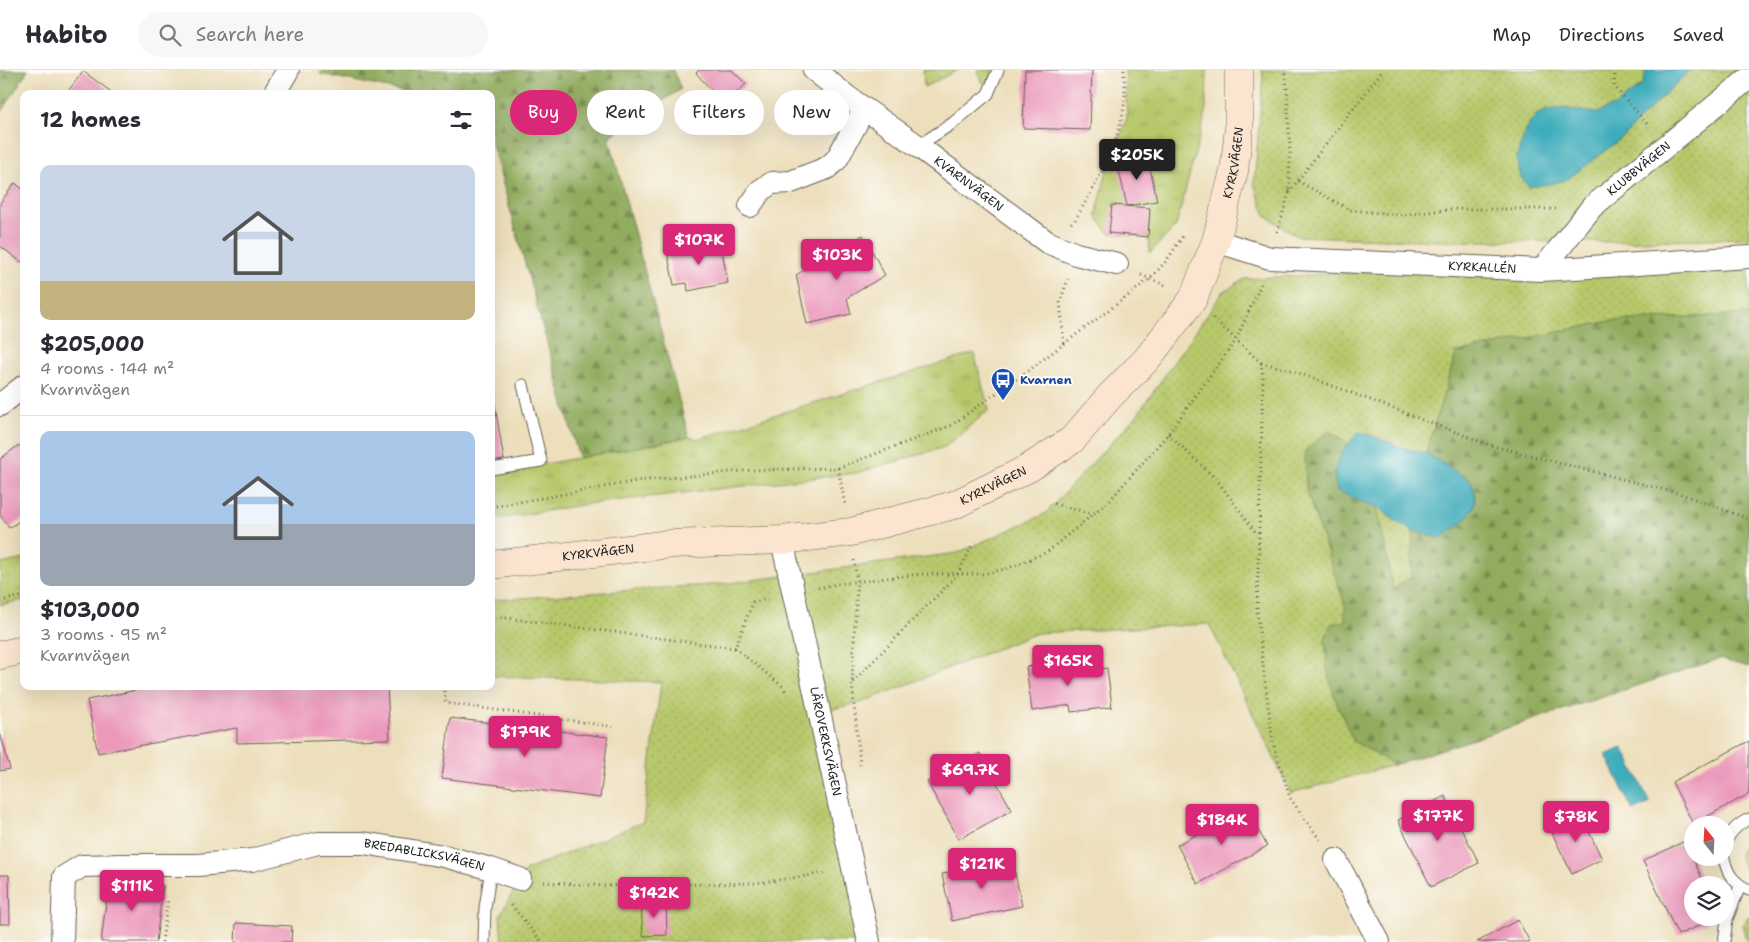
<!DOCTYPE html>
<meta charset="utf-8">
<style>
body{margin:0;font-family:"Shantell Sans",sans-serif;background:#f7f7f7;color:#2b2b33;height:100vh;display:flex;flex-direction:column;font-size:19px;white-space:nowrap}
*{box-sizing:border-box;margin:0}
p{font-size:16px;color:#7c7c81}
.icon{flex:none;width:28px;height:28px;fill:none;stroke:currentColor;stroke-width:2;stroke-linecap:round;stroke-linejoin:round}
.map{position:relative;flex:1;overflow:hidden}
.sheet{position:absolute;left:20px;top:20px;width:475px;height:600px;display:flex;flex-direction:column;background:#fff;border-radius:10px;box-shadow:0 5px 20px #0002}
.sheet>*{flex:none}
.top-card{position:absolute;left:510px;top:20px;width:475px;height:45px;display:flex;gap:10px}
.needle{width:32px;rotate:342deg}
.fabs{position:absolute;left:1684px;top:746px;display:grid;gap:10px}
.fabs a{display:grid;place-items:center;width:50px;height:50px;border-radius:50%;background:#fff;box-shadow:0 5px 20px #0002;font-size:25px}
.price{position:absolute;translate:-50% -42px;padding:0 11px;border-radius:5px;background:#db2777;color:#fff;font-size:16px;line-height:32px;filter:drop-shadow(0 1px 2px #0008)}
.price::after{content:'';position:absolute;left:50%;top:30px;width:15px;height:11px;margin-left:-8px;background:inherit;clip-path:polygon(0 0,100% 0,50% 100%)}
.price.active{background:#222;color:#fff}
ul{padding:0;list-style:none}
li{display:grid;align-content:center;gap:10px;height:265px;padding:0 20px}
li+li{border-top:1px solid #e1e1e2}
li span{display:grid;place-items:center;height:155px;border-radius:10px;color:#555}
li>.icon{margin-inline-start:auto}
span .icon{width:90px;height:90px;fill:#fffc;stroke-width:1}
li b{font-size:21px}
h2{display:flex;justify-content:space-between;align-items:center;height:60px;padding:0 20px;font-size:21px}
.pill{padding:0 18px;border-radius:22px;background:#fff;box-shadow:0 5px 20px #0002;font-size:18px;line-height:45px}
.pill.active{background:#db2777;color:#fff}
header{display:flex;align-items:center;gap:30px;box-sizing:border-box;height:70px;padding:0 25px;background:#fff;border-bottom:1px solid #e1e1e2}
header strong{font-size:24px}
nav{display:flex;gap:28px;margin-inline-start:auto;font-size:18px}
.search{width:350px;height:45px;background:#f7f7f7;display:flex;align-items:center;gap:12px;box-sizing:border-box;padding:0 18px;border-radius:28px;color:#7c7c81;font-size:19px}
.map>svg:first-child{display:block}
</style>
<header>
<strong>Habito</strong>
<div class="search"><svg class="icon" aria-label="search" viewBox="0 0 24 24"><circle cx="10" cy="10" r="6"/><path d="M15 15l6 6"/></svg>Search here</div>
<nav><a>Map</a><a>Directions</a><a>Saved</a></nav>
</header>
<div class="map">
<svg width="1749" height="872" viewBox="0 0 1749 872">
<defs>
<pattern id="grass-tufts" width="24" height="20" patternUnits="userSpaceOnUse" patternTransform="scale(1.25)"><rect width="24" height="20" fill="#b7c86b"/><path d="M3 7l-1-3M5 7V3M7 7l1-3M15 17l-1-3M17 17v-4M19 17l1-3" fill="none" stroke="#9dab5c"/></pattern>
<pattern id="forest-firs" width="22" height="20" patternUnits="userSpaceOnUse" patternTransform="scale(1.25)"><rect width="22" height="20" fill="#91ac5f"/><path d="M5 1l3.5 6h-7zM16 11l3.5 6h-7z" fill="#768b4e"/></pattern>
<pattern id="park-dots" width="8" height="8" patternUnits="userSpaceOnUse" patternTransform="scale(1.25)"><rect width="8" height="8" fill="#b7c86b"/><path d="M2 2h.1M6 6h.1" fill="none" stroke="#9dab5c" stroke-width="1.8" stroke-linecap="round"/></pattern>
</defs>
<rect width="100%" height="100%" fill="#fdfcf7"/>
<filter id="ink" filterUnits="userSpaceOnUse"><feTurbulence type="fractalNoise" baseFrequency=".02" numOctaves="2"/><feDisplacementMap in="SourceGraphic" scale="10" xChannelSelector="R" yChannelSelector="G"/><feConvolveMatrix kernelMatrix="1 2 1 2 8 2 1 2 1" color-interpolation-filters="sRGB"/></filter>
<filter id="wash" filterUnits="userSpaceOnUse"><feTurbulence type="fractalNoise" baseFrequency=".0096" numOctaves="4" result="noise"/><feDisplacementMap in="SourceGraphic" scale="20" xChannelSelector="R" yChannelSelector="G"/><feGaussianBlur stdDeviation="1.12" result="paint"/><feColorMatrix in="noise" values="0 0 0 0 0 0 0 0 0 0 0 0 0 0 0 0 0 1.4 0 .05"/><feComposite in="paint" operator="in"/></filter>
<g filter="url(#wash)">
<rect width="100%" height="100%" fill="#eddfbc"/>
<path fill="url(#grass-tufts)" stroke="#6a7244" d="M923 0H958L924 17Z
M977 0H994L990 10 983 13Z
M1125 0H1207L1206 42 1176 156 1150 183 1148 167 1109 163 1096 146 1106 104 1127 48Z
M974 283 989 340 945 377 856 403 588 434 491 450V404L689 367 697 369Z
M24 489V530L0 535V494Z
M1749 766V802C1736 792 1738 777 1749 766Z
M1749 846V872H1747L1742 855Z"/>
<path fill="url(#forest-firs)" stroke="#56643e" d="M0 0H28L0 45Z
M323 0H673L681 19 609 67 689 367 579 388 491 71V24H417L320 4Z
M1749 244V597L1719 589 1394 695 1353 671 1336 631 1327 601 1325 569 1331 554 1345 535 1306 420 1305 381 1329 361 1343 369 1370 399 1393 518 1415 419 1456 283 1610 251Z"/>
<path fill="url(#park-dots)" stroke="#6a7244" d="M1262 0H1749V168L1609 172 1441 171 1297 166 1266 146 1254 114 1263 6Z
M1749 200V244L1610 251 1456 283 1415 419 1411 507 1393 519 1370 399 1343 369 1329 361 1305 381 1306 420 1345 535V551L1331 554 1325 569 1327 601 1336 631 1353 671 1394 695 1291 723 1209 554 1037 563 863 632 820 642 859 872H502L500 845 526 800 643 752 661 612 491 606V530L722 514 957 483 1045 444 1137 345 1223 222 1244 209 1371 201Z"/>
<path fill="#3eacbb" stroke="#2d646c" d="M1646 0H1690L1637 52 1626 65 1568 109 1551 114 1529 117 1521 107 1516 89 1526 59 1536 45 1547 40 1563 38 1596 43 1616 35 1643 14Z
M1358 362 1370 365 1406 379 1426 383 1471 411C1472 416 1475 422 1475 427 1475 447 1455 459 1440 468L1413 461 1395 451 1378 437 1356 430 1337 420 1334 404 1342 382Z
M1623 677 1650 733 1633 741 1606 685Z"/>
<g id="blocks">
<path fill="#eb98bb" d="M699 0H732L746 14 724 34 696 3Z
M1025 0H1092L1090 60 1023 58Z
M83 1 114 24H66Z
M1147 84 1157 131 1127 136 1117 92Z
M15 113 24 120V188L21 192 0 176V133Z
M1112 135 1150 138 1148 167 1109 163Z
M863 165 885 205 847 228 851 244 807 254 796 205Z
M720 170 728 213 688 221 687 213 674 215 667 181Z
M491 311 504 390 491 392Z
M19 375 24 381V448L9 458 0 445V389Z
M1074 590 1076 603 1107 598 1112 637 1071 642 1070 635 1032 641 1026 597Z
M157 616H387L390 669 237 673V658L98 683 87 630Z
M450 648 608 667 600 728 442 708Z
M0 662 10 699 0 701Z
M1749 671V724L1693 754 1672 712Z
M980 683 1012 740 959 769 927 712Z
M1445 726 1479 793 1431 817 1398 750Z
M1246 738 1267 776 1198 814 1177 775Z
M1570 741 1575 753 1583 749 1602 789 1572 804 1552 763 1559 760 1554 748Z
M1685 771 1705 815H1692V848H1716L1678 865 1643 791Z
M1012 789 1022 836 952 851 942 804Z
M0 805H9L10 854H0Z
M109 809 163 816 156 872H101Z
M666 832 667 865 643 866 641 833Z
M1518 850 1530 872H1477Z
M236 853 292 856 291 872H235Z"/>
</g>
</g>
<g filter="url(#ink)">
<use href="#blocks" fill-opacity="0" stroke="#656054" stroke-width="1"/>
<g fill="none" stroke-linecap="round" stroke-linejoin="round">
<defs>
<path id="lane" d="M918 76 953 53 988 24 998 0
M491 399 541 391 523 315
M1725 773C1731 761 1737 755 1749 749
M1724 788C1727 804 1734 813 1749 820
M484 872 485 838 491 799
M1724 872 1727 849 1740 816"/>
<g id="street">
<path id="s1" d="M814 0 849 28 918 76 1047 172 1076 184 1117 194"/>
<path d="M274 24 288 0"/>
<path d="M750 136 761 120 772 113 791 112 827 98 837 89 864 39"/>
<path id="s2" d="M1216 171 1270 188 1542 200 1749 187"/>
<path id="s3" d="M1542 200 1592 137 1749 8"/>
<path d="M0 335 24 316"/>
<path id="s4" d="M782 470 869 872"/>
<path d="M1336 790 1379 872"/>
<path id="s5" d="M62 872 64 807 82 796 123 795H198L252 790 318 773H363L444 786 491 799 520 809"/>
</g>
<g id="secondary">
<path id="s6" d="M491 495 671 474 782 470 851 462 954 435 1029 398 1072 370 1110 326 1147 289 1193 229 1216 171 1234 101 1239 58V0"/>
<path d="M0 585 24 580"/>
</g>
</defs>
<use href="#lane" stroke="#656054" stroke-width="13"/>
<use href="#street" stroke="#656054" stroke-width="24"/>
<use href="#secondary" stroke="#656054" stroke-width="29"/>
<path stroke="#656054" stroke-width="3" stroke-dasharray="1 4" stroke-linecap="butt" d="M1615 0 1614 16 1649 56
M1298 111 1350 140 1403 145 1453 139H1556
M1289 122 1383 0
M1071 153 1075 150C1096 115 1124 65 1125 24 1125 16 1124 8 1124 0
M1277 162 1289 123 1290 81 1287 17 1284 0
M1141 205 1167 216
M1213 248 1261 293 1263 307 1257 541 1264 604 1273 673 1290 728 1320 770
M1064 273 1060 232 1068 209
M1261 293 1288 299 1490 375 1681 424 1749 449
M1168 364 1217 410 1257 464
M838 398 845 434
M1054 434 1092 444
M491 437 637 411 753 400 838 398 950 356 1032 298 1150 209 1167 190 1183 166
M854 490 857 511 852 613 860 695
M818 518 836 514 921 504H982L1009 498 1047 482 1110 430 1168 364 1236 270 1261 214
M0 531 24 526
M491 546 735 578 753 532 768 529
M735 578 782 616 787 623
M853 612 957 505 972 476
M443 616 446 633 616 657
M544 812 605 816 756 813 827 803
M511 835 542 872
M162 872 168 828"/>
<use href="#lane" stroke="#fff" stroke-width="11"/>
<use href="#street" stroke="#fff" stroke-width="22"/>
<use href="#secondary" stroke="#fce5d0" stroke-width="28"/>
</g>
</g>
<defs>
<symbol id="bus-pin" viewBox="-11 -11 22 30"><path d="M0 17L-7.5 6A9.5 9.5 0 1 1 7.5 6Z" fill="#1a4fb4" stroke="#fdfcf7"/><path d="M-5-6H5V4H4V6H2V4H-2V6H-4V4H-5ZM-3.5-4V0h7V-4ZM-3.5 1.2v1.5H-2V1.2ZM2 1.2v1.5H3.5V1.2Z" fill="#fff"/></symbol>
</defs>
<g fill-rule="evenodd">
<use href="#bus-pin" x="989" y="296" width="28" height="38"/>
</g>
<g text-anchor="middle" stroke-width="4" stroke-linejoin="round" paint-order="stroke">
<g font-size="12" fill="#1c1c1c" stroke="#fdfcf7">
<text dy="4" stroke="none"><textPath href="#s6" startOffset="932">KYRKVÄGEN</textPath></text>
<text dy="4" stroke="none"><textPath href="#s3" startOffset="141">KLUBBVÄGEN</textPath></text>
<text dy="4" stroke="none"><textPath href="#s1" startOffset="192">KVARNVÄGEN</textPath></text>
<text dy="4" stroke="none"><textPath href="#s2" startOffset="269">KYRKALLÉN</textPath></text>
<text dy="4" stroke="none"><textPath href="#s6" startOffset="512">KYRKVÄGEN</textPath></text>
<text dy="4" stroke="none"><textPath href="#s6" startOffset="108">KYRKVÄGEN</textPath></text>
<text dy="4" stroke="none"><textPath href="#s4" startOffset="206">LÄROVERKSVÄGEN</textPath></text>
<text dy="4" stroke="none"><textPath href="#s5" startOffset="432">BREDABLICKSVÄGEN</textPath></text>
</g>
<g font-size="12" font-weight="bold" fill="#164399" stroke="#fdfcf7" text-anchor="start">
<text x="1020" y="314">Kvarnen</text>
</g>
</g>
</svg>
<div class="fabs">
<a><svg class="needle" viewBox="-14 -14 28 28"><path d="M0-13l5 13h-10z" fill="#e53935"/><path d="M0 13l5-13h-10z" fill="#7c7c81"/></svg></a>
<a><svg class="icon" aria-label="layers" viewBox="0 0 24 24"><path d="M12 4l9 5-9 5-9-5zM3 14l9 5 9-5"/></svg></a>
</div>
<b class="price active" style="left:1137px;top:111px">$205K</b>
<b class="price" style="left:699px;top:196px">$107K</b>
<b class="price" style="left:837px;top:211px">$103K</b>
<b class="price" style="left:1068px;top:617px">$165K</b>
<b class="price" style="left:525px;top:688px">$179K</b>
<b class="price" style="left:970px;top:726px">$69.7K</b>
<b class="price" style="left:1438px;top:772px">$177K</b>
<b class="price" style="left:1576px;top:773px">$78K</b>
<b class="price" style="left:1222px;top:776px">$184K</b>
<b class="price" style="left:982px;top:820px">$121K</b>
<b class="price" style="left:132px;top:842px">$111K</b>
<b class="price" style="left:654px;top:849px">$142K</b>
<div class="top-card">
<a class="pill active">Buy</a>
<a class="pill">Rent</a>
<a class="pill">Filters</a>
<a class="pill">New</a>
</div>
<section class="sheet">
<h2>12 homes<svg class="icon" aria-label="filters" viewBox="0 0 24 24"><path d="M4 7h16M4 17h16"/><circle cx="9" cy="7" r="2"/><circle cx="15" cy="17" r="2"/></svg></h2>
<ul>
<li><span style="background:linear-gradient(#c9d6e8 75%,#c2b280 0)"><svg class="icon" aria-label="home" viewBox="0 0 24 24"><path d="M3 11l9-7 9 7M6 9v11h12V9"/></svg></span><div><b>$205,000</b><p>4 rooms · 144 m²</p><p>Kvarnvägen</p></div></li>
<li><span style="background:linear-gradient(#a9c7e8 60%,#9aa5b1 0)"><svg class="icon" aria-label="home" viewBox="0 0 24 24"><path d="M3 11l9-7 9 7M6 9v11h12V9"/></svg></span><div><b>$103,000</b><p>3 rooms · 95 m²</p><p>Kvarnvägen</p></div></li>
</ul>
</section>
</div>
